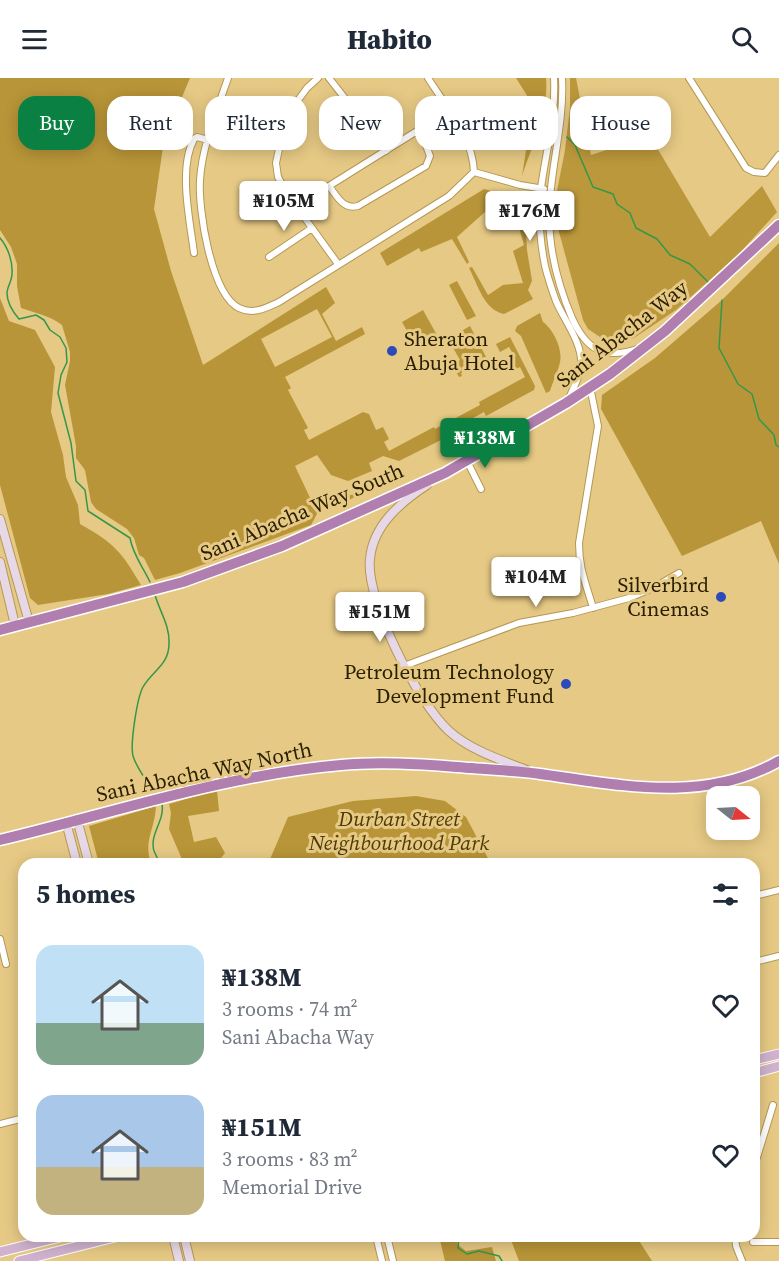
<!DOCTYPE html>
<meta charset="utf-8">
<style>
body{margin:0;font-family:"Source Serif 4",serif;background:#f6f6f7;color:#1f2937;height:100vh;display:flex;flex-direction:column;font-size:22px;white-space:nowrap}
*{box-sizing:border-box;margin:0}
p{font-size:20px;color:#747a83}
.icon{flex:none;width:33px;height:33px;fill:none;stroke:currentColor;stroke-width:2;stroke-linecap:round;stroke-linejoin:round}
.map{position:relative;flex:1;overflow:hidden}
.details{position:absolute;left:18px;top:780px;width:742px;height:384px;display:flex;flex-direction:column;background:#fff;border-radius:18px;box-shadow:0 3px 15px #0003}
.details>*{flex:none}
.top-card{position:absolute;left:18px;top:18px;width:744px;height:54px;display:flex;gap:12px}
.needle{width:39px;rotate:108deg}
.fabs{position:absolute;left:706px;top:708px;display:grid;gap:12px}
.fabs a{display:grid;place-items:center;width:54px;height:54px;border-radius:12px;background:#fff;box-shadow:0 3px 15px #0003;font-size:30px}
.price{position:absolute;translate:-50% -51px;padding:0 14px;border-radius:6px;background:#fff;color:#222;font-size:20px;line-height:39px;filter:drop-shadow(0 2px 3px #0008)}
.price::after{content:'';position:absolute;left:50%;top:36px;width:18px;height:14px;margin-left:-9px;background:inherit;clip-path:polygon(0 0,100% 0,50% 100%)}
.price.selected{background:#0b8043;color:#fff}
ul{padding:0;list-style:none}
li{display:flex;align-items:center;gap:18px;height:150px;padding:0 18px}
li span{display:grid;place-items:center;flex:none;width:168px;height:120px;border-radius:18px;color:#555}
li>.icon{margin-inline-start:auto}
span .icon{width:72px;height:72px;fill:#fffc;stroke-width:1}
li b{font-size:26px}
h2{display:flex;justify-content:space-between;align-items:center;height:72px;padding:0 18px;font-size:26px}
.chip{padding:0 21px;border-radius:18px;background:#fff;box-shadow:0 3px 15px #0003;font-size:21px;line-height:54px}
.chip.selected{background:#0b8043;color:#fff}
header{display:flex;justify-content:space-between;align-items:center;height:78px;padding:0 18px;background:#fff;font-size:27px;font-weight:800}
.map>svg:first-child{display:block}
</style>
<header><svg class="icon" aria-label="menu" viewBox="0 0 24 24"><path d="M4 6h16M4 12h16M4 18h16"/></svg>Habito<svg class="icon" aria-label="search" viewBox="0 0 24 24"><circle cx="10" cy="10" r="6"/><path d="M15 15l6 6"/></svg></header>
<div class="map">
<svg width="779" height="1183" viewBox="0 0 779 1183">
<rect width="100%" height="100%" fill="#e6c984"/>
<path fill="#b89538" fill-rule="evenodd" d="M0 0H190L164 62 154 131 171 193 203 287 326 209 335 225 322 236 336 263 362 249 365 256 285 299 291 310 288 312 308 350 304 352 309 362 363 334 369 336 376 352 383 349 389 361 384 364 389 373 434 349 435 351 480 327 479 324 525 299 520 289 514 292 509 283 515 279 509 269 500 274 496 266 510 259 535 308 534 312 486 338 484 334 442 357 443 361 399 383 383 378 369 385 372 393 348 403 331 397 317 377 295 388 312 424C324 418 328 422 340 420 356 418 374 404 388 397L390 400 351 421 319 432 311 447 180 495 155 502 144 480 139 477 134 460 127 451 96 431 91 424 85 392 76 380V368L65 307 70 283V274L62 247C51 238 35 235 21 230L17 208V186L11 169 0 152ZM317 231 332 259 275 289 261 261Z
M516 0H546C549 32 532 68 522 98L533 27Z
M484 111 524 122 527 172 532 203 528 212 533 221 504 236C484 232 478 207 469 190L472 189 488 217 503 207 523 205 513 173 524 167 516 139 486 133 457 159 469 184 467 186 452 161 421 174 419 170 387 188 380 175Z
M779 165V486L761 443 682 478 601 331 602 317 655 280 722 222Z
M457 203 476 238 467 242 449 207Z
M0 220 9 243 35 252 55 289 51 334 63 377 66 399 78 427 80 446C114 465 121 473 141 507L108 516 38 527 30 520 0 407Z
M423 232 438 259 417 271 402 244Z
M540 235 543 244C553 251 563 271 560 284 558 294 553 303 550 313L546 315 521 258 515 253 517 248Z
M470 248 487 281 461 295 462 298 459 299 452 287 460 282 448 261Z
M217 712 219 733 188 738 194 764 216 759 225 775 218 784 222 786H184L169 751 171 735 169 726Z
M416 718 445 723 466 739 491 786H268L288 739 353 723Z
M156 728C155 752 143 762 151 786H99L89 748Z
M439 1158H458L457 1166 466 1173 492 1169 496 1183H445Z
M508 1158H636L652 1183H519L511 1162Z"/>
<path fill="#bc983c" d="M570 0H576L591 77 650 58 710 159 762 108 777 134 739 176 676 232 634 260 609 265 588 251 583 242 559 154 555 123 565 72 570 30Z"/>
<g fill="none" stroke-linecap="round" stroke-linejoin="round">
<path stroke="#34974a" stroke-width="1.5" d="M567 59 575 67 593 109 613 116 617 126 630 135 636 150 657 161 670 177 690 186 708 204
M0 160C8 169 13 184 12 196 12 203 7 209 7 215 7 225 13 234 19 241L36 237 44 242 50 252 60 259 66 270 67 284 61 297 58 315 71 365 76 403 85 412 88 433 130 460C133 477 143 489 150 504
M722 222 719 270 738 306 752 316 759 341 774 357 776 367 779 369
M154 714C147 703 137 691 133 678 130 666 137 620 143 609 152 593 169 587 169 566 170 548 160 534 155 517
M160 786C158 782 156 777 154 773 149 756 165 743 162 726
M459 1158 458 1170 467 1176 479 1173 499 1178 502 1183"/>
<defs>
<path id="street" d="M228 0C217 32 202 68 200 102 198 131 211 216 239 230 253 237 266 230 279 224L449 118 474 94C473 59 446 29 428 0
M318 0 307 10 296 25 279 71 276 85 278 99 286 114 338 186
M329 0 386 73
M554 0C556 38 546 73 541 110 538 135 540 163 545 188 548 200 552 212 556 223 564 242 583 266 581 287 580 299 573 311 568 322
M562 0C564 37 555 73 551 110 545 155 554 198 572 240 586 271 603 282 637 271
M689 0 746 90 754 94 765 95 779 77
M474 94 520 107 544 111
M329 108C337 118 343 132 358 128L426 88 430 78 425 65 417 54
M297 128 449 33
M194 175C190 143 178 90 194 61L197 59 208 62
M269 179 312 150
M590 309 598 348 579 465C579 492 586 505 593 530
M467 383 481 411
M404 588 519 545 573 535 629 520 653 510 679 495
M754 818 779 812
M0 861 6 886
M754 884 779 878
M0 1046 24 1040
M754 1089 773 1027
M376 1158 382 1183
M387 1158 393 1183
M735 1158 736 1168 742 1183
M753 1164H779"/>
<path id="secondary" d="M427 407C401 424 373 447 370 481 365 521 418 625 449 653 470 672 501 682 527 692
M0 441 29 544
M0 484 15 547
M77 741 89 786
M66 744 77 786
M173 1158 179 1183
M184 1158 190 1183"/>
<path id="primary" d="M754 982 779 976
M754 995 779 988
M0 1174 64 1158
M19 1183 119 1158"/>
<path id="highway" d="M0 552 183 504 282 468 445 395 566 325 610 296 665 253 779 147
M0 762C113 735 225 697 341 687 385 683 428 687 472 690 494 692 517 693 540 696 621 707 703 726 779 683"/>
</defs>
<use href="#street" stroke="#b49854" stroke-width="8"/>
<use href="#secondary" stroke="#b49854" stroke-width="10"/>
<use href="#primary" stroke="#fff" stroke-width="11"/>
<use href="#highway" stroke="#fff" stroke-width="13"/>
<use href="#street" stroke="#fff" stroke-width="6"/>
<use href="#secondary" stroke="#e7d8e7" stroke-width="8"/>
<use href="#primary" stroke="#d0b2cf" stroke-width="9"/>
<use href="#highway" stroke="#b07eaf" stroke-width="10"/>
</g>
<g fill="#2d4aba" stroke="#e6c984" stroke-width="2">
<circle cx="392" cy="273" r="6"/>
<circle cx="721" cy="519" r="6"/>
<circle cx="566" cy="606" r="6"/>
</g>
<g text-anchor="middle" stroke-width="6" stroke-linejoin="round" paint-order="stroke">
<g font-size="21" fill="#2a1f02" stroke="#e6c984">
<text transform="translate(622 256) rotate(-38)" y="7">Sani Abacha Way</text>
<text transform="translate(302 434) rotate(-23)" y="7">Sani Abacha Way South</text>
<text transform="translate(204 694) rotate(-12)" y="7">Sani Abacha Way North</text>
</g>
<g font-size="21" fill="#2a1f02" stroke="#e6c984" text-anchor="end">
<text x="404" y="268" text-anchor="start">Sheraton<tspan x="404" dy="24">Abuja Hotel</tspan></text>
<text x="709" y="514">Silverbird<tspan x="709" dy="24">Cinemas</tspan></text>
<text x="554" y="601">Petroleum Technology<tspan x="554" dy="24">Development Fund</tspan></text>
</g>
<g font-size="21" font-style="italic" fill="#4d3a04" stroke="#e6c984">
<text x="399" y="748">Durban Street<tspan x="399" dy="24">Neighbourhood Park</tspan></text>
</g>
</g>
</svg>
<div class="fabs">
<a><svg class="needle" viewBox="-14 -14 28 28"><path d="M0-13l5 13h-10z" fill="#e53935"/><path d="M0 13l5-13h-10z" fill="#747a83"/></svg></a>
</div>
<b class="price" style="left:284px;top:154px">₦105M</b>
<b class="price" style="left:530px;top:164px">₦176M</b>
<b class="price selected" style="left:485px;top:391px">₦138M</b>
<b class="price" style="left:536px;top:530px">₦104M</b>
<b class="price" style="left:380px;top:565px">₦151M</b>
<div class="top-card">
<a class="chip selected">Buy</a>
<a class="chip">Rent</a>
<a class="chip">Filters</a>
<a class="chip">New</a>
<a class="chip">Apartment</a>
<a class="chip">House</a>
</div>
<section class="details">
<h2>5 homes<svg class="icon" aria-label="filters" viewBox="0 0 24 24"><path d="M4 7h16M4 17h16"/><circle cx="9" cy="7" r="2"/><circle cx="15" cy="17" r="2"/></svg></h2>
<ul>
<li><span style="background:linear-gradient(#bfe0f5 65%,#7fa58c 0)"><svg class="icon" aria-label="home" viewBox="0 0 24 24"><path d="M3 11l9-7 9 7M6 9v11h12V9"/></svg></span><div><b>₦138M</b><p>3 rooms · 74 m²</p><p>Sani Abacha Way</p></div><svg class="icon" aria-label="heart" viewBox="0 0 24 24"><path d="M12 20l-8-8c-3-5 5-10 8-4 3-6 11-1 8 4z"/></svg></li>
<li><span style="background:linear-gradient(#a9c7e8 60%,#c2b280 0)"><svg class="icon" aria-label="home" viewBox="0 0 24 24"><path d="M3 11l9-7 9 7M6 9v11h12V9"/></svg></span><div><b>₦151M</b><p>3 rooms · 83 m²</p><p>Memorial Drive</p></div><svg class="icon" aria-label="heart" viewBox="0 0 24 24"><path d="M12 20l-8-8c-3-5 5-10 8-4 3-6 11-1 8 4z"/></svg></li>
</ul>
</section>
</div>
